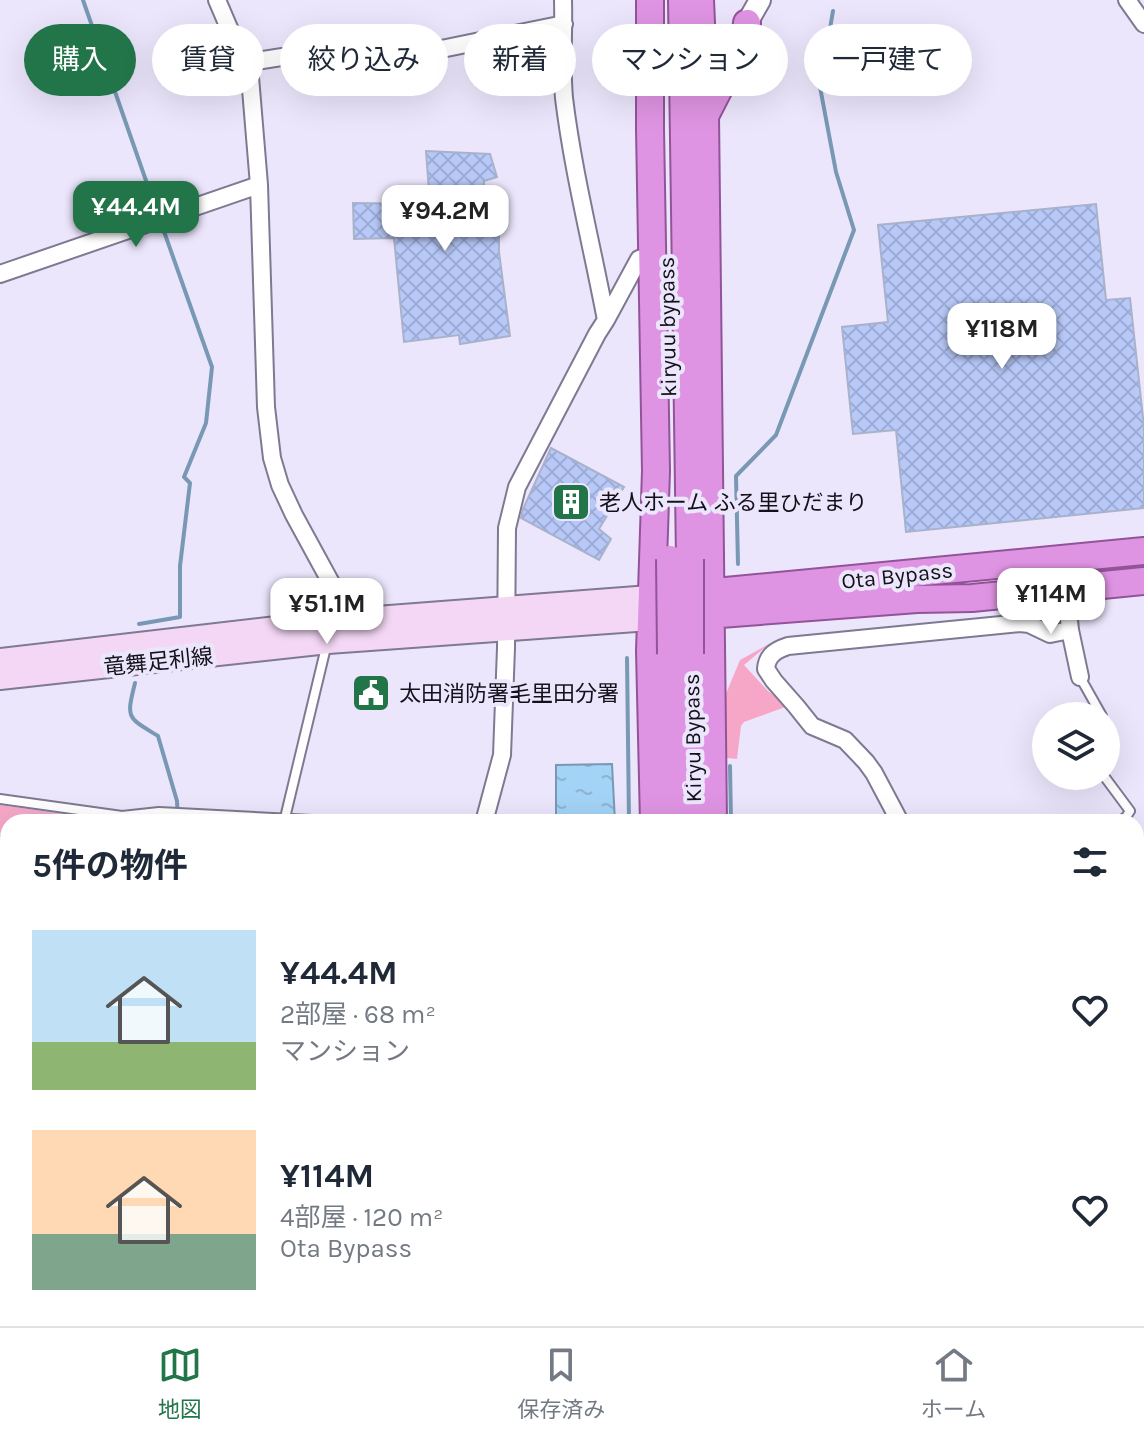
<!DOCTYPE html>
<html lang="ja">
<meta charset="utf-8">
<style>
body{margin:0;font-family:Karla,"Noto Sans JP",sans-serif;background:#f6f6f7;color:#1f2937;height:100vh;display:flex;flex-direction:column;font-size:30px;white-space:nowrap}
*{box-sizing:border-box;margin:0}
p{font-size:26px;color:#747a83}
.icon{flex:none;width:44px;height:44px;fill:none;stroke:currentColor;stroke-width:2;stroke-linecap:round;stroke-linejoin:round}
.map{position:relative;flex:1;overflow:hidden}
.drawer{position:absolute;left:0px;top:814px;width:1144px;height:512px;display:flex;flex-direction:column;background:#fff;border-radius:24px 24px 0 0;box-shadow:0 8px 32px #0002}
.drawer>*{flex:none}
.guide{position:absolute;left:24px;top:24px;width:1096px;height:72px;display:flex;gap:16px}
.tools{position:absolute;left:1032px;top:702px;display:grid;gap:16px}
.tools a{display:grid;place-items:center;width:88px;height:88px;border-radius:50%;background:#fff;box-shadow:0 8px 32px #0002;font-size:40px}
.price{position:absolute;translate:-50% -68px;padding:0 18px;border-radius:16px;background:#fff;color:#222;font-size:26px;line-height:52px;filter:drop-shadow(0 2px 4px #0008)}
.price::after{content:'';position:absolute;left:50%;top:48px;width:24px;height:18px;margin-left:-12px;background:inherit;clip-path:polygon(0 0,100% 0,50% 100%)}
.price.on{background:#227548;color:#fff}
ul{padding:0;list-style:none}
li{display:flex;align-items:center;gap:24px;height:200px;padding:0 32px}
li span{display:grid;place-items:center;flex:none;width:224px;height:160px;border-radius:0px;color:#555}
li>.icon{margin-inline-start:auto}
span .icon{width:96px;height:96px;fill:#fffc;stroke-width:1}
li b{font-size:34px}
h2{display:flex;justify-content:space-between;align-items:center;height:96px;padding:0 32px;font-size:34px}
.tag{padding:0 28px;border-radius:36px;background:#fff;box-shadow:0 8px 32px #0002;font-size:28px;line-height:72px}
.tag.on{background:#227548;color:#fff}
.dock{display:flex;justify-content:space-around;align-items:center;height:112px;border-top:2px solid #e0e1e3;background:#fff;font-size:22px;color:#747a83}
.dock a{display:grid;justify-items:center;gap:4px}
.dock .on{color:#227548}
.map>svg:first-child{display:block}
</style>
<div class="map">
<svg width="1144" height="1326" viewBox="0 0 1144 1326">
<defs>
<pattern id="water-ripples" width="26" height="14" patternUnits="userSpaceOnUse" patternTransform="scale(2)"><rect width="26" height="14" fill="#a3d3f6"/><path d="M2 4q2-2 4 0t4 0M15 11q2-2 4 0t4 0" fill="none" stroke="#8bb4d2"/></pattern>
<pattern id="building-cross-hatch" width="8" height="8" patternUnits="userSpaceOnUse" patternTransform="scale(2)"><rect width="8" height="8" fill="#b8c9f9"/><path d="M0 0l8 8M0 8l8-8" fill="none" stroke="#9dacd5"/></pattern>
</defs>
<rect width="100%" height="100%" fill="#ece6fc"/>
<path fill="#f6a7c7" d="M769 644 744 665 768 691 788 706 744 722 741 726 737 759 727 758 725 696 740 660Z
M0 805 119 822H8V842L0 841Z"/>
<path fill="url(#water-ripples)" stroke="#7898b4" stroke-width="2" d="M612 764 615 822H576L575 819 556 818V765Z"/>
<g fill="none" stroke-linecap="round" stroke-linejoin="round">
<path stroke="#7898b4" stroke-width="4" d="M83 0 158 215
M738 564 736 476 776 435 854 230 836 172 820 87 833 11
M139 624 180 617V566L190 483 184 477 206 423 212 367 161 223
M627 658 629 822
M135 683C126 719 127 717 158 736L177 801 178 821
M730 766 731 822
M174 822H202
M0 1093 3 1120 8 1126
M0 1284 8 1263
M801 1326 813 1318"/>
</g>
<path fill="url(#building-cross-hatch)" stroke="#a8b2ca" stroke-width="2" d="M426 151 490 154 497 177 484 181 482 216 499 226V252L510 336 460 344 459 335 404 342 394 238 354 239 353 203 430 204Z
M1096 204 1106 300 1130 298 1144 427V508L906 532 896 430 853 434 842 327 888 322 878 225Z
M551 448 624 487 599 529 611 539 599 560 521 518 523 509Z"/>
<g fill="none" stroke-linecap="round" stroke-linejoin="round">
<defs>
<path id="service" d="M1080 677 1102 716
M1106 723 1109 736 1106 743
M1104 776 1130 811 1126 817 1119 822
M0 799 122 816 159 812 351 822
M284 822 327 643
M0 1000 8 998"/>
<path id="minor" d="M217 0 250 77 259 185 266 407 272 458 280 485 294 515 336 592 339 609 333 630
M563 0C564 33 561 65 564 98 573 172 592 246 606 320
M1127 0 1144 24
M244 63 358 45 417 54 564 24
M0 274 259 185
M1066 590 1070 630 1080 677
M484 822 502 755 506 648 507 528 517 487 597 334 606 320 639 259 653 254
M900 822 874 773 866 762 845 740 812 726 796 706 774 681 766 669C767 655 776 650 788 646L1020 623 1029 624 1050 634 1070 630
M1136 943 1144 946
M394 1318V1326
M1131 1318 1132 1326
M0 1322 37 1326
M48 1326H55L72 1318"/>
<path id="tertiary" d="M747 23 760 0"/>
<path id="secondary" d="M0 660 337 621 650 597
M0 678 328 642 650 619"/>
<path id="trunk" d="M650 0V129L656 471 650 651 654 822
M682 0 690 559
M700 0 705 115 713 822
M706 114 745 38 747 23
M694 594 1144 551
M694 616 917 599 972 598 1144 581
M671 654 675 822
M690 654 694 822
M686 1318V1326
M704 1318V1326"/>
<path id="motorway" d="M0 852 8 854
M0 877 8 878
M1136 995 1144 998
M1136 1020 1144 1022"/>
</defs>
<use href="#service" stroke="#7f7991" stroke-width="12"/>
<use href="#minor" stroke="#7f7991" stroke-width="20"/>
<use href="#tertiary" stroke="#7f7991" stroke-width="24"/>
<use href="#secondary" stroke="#7f7991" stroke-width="26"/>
<use href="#trunk" stroke="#925498" stroke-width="30"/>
<use href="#motorway" stroke="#925498" stroke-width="34"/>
<use href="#service" stroke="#fff" stroke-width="8"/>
<use href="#minor" stroke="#fff" stroke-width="16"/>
<use href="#tertiary" stroke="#fff" stroke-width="20"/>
<use href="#secondary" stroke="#f3d7f4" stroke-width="22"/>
<use href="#trunk" stroke="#df94e3" stroke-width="26"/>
<use href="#motorway" stroke="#d779dc" stroke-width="30"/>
<defs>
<path id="trunk-bridge" d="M670 559 671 654
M690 559V654"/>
</defs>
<use href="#trunk-bridge" stroke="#925498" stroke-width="30" stroke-linecap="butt"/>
<use href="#trunk-bridge" stroke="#df94e3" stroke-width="26"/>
</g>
<defs>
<symbol id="building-square" viewBox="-11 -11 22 22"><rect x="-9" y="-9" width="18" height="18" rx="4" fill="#227548" stroke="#ece6fc"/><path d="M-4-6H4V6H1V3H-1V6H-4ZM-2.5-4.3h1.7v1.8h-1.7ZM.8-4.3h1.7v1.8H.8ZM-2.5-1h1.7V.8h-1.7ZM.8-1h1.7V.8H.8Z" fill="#fff"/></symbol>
<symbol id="civic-square" viewBox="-11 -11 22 22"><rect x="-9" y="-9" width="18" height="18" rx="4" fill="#227548" stroke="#ece6fc"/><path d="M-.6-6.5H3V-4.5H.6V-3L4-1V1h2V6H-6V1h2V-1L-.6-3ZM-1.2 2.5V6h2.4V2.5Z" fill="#fff"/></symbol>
</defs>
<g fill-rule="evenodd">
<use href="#building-square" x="549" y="480" width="44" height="44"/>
<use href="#civic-square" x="349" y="671" width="44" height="44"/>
</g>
<g text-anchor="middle" stroke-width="8" stroke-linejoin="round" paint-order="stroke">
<g font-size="22" fill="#131019" stroke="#ece6fc">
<text transform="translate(667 327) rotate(-91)" y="8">kiryuu bypass</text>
<text transform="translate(897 575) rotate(-6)" y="8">Ota Bypass</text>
<text transform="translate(158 661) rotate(-6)" y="8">竜舞足利線</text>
<text transform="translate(692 738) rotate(-91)" y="8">Kiryu Bypass</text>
</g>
<g font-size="22" fill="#131019" stroke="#ece6fc" text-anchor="start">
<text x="599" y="510">老人ホーム ふる里ひだまり</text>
<text x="399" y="701">太田消防署毛里田分署</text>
</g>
</g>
</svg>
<div class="tools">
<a><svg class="icon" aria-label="layers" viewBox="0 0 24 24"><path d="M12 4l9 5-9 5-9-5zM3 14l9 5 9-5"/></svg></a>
</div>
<b class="price on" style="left:136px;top:249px">¥44.4M</b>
<b class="price" style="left:445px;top:253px">¥94.2M</b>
<b class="price" style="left:1002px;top:371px">¥118M</b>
<b class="price" style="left:1051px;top:636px">¥114M</b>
<b class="price" style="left:327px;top:646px">¥51.1M</b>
<div class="guide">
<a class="tag on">購入</a>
<a class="tag">賃貸</a>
<a class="tag">絞り込み</a>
<a class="tag">新着</a>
<a class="tag">マンション</a>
<a class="tag">一戸建て</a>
</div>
<section class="drawer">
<h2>5件の物件<svg class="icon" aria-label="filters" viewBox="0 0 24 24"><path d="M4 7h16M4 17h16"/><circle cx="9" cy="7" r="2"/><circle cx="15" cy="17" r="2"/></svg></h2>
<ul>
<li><span style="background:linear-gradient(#bfe0f5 70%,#8fb573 0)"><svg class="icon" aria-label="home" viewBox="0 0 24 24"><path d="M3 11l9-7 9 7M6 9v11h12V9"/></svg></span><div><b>¥44.4M</b><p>2部屋 · 68 m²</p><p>マンション</p></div><svg class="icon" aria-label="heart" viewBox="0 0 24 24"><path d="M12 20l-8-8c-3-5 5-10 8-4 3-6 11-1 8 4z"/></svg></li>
<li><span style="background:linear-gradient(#ffd9b3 65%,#7fa58c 0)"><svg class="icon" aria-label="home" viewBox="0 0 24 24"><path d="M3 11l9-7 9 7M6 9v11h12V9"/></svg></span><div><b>¥114M</b><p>4部屋 · 120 m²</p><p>Ota Bypass</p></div><svg class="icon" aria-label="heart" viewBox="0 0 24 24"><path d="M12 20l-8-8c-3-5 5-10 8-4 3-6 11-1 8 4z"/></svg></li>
</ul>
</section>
</div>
<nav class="dock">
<a class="on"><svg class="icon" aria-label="map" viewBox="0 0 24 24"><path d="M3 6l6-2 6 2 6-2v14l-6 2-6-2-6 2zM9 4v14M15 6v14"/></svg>地図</a>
<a><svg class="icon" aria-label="saved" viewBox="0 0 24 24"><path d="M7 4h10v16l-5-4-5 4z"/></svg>保存済み</a>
<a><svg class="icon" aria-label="home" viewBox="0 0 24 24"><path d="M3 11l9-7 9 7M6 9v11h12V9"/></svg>ホーム</a>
</nav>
